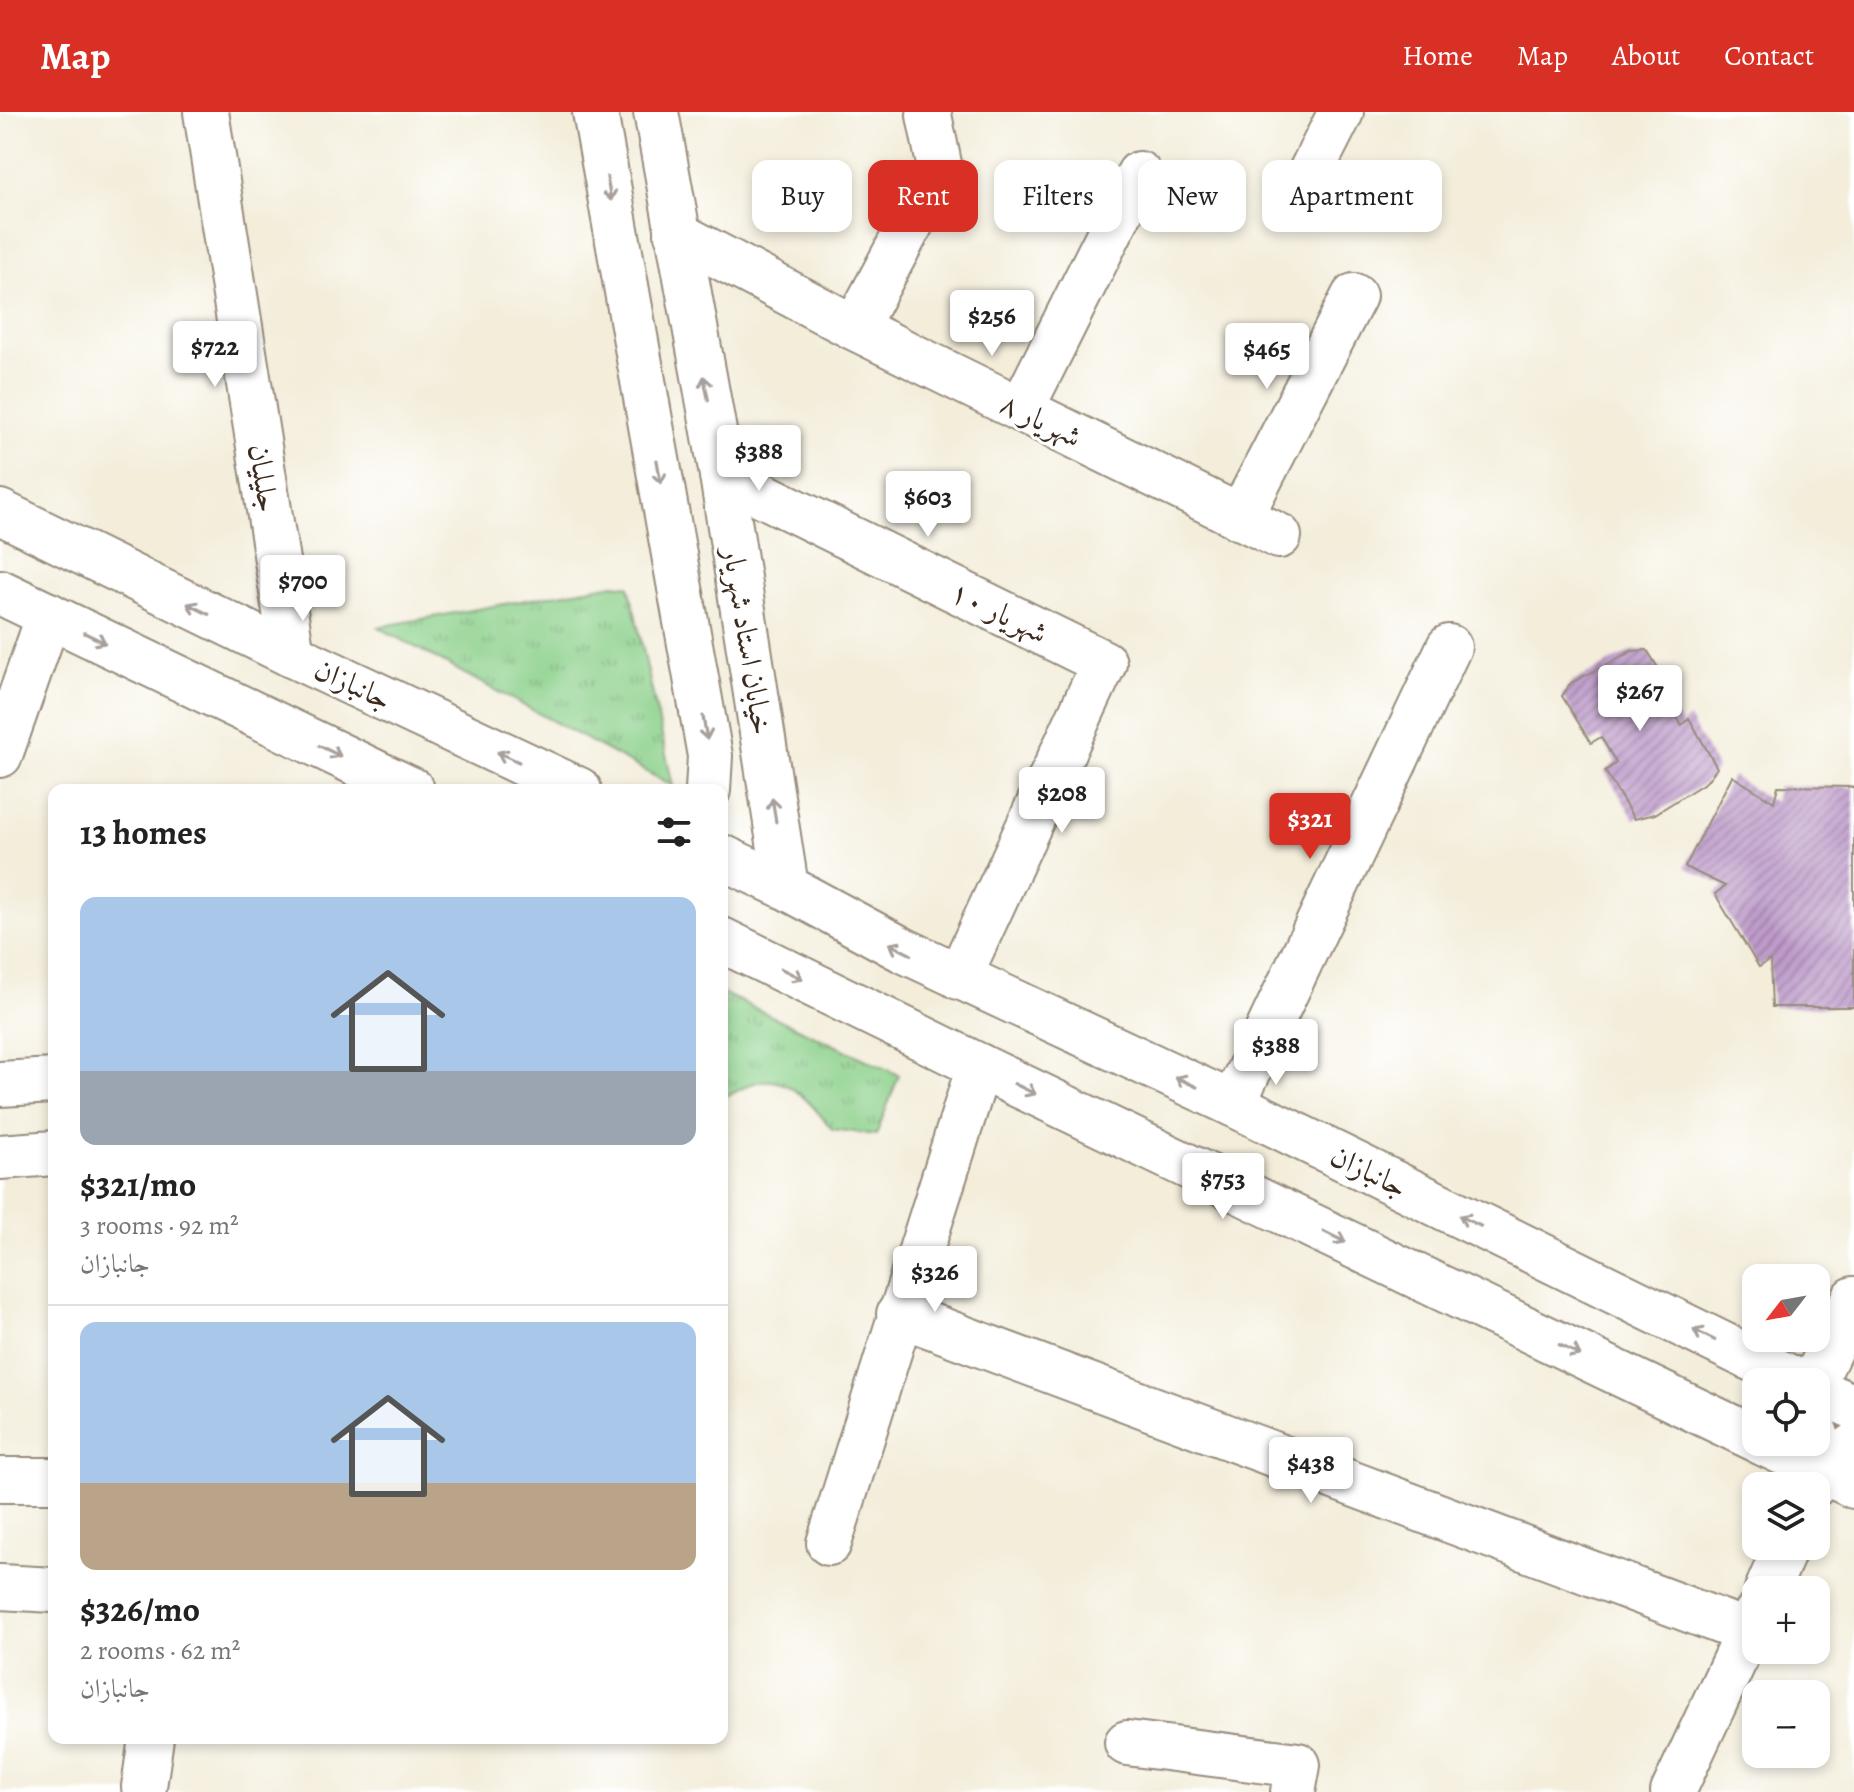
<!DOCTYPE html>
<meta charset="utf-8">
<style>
body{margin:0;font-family:Alegreya,Amiri,serif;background:#f2f2f2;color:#222;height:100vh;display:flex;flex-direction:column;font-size:30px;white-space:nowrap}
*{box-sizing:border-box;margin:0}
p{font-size:26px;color:#767676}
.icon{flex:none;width:44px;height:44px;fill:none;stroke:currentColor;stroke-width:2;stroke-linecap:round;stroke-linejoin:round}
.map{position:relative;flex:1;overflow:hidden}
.details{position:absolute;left:48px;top:672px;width:680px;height:960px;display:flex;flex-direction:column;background:#fff;border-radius:16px;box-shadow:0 4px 12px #0003}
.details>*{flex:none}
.hud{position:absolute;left:752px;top:48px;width:760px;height:72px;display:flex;gap:16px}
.needle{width:52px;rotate:239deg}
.buttons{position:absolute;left:1742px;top:1152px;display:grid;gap:16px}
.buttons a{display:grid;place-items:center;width:88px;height:88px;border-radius:16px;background:#fff;box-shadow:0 4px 12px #0003;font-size:40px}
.price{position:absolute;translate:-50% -68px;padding:0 18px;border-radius:8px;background:#fff;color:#222;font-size:26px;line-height:52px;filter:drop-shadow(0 2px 4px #0008)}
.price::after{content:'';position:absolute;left:50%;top:48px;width:24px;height:18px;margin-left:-12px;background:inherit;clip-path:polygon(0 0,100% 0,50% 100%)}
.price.active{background:#d93025;color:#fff}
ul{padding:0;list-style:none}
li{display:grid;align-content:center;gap:16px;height:424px;padding:0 32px}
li+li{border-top:2px solid #e0e0e0}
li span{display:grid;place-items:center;height:248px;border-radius:16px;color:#555}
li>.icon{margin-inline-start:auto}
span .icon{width:144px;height:144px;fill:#fffc;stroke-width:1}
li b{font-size:34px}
h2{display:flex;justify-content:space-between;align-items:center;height:96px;padding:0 32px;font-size:34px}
.tag{padding:0 28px;border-radius:16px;background:#fff;box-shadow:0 4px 12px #0003;font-size:28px;line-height:72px}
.tag.active{background:#d93025;color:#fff}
header{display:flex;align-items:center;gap:48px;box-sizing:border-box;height:112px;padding:0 40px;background:#d93025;color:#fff}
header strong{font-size:38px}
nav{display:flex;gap:44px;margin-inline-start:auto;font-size:28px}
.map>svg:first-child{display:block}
</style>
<header>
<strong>Map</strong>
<nav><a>Home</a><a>Map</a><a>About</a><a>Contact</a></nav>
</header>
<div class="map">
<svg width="1854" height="1680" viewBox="0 0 1854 1680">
<defs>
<pattern id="grass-tufts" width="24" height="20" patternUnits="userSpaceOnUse" patternTransform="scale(2)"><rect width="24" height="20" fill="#8bd08a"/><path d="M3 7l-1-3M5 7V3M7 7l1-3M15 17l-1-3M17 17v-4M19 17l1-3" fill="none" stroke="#73a970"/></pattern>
<pattern id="building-hatch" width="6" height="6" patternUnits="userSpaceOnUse" patternTransform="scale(2)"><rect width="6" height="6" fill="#be9bca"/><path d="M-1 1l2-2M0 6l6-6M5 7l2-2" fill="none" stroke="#9c7fa3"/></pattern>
</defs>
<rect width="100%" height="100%" fill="#fff"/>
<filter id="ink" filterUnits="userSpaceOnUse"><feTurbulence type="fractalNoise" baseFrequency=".0125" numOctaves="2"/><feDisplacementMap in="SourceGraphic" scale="16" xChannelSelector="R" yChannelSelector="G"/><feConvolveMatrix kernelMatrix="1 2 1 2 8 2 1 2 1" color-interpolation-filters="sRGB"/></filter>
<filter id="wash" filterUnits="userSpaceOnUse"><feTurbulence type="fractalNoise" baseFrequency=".006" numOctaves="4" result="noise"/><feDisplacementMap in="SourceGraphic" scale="32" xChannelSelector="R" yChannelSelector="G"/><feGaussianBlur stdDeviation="1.8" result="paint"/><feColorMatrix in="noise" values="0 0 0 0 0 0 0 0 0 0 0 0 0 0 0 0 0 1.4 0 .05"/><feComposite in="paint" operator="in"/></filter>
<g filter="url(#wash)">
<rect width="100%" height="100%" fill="#f3edda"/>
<path fill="url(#grass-tufts)" stroke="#637d54" stroke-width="2" d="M614 472 629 474 673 674 378 515Z
M722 881 899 963 876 1023 832 1017C811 992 787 958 751 972 741 976 733 983 722 985Z"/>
<g id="blocks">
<path fill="url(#building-hatch)" d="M1647 538 1673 580 1665 586 1682 613 1689 606 1717 656 1706 670 1655 702 1634 707 1605 659 1616 651 1601 625 1591 631 1562 584 1571 571 1632 539Z
M1732 664 1774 690 1778 674 1854 675V895H1772L1770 848 1759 855 1715 782 1725 774 1685 755Z"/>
</g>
</g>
<g filter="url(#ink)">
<use href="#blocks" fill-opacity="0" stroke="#978c7c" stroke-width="2"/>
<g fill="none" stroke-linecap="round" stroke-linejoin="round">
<defs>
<path id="minor" d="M206 0 292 543
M1300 81 1341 0
M677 122 855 216 1279 424
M855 216 940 57 929 3
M1021 298 1139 62
M722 363 1104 551 959 865
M1240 406 1354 184
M0 643 49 503
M0 972 54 969
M1233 992 1449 535
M0 1045 54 1041
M899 1202 1748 1520
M0 1368H54
M829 1431 979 954
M0 1475 54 1478
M1127 1631 1298 1653 1293 1680
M144 1675 151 1626"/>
<path id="tertiary" d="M595 0 710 644 708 678
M656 0 722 363 786 775
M0 400 292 543 579 678
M0 480 412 678
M722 745 786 775 903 838 1233 992 1799 1270
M722 828 979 954 1756 1327
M1814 1270 1854 1187
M1816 1278 1854 1295
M1816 1322 1820 1358 1854 1334
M1761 1330 1854 1374"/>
<path id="secondary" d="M1813 1374 1820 1358
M1767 1478 1786 1434
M1673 1680 1756 1502"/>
</defs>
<use href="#minor" stroke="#978c7c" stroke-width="48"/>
<use href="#tertiary" stroke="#978c7c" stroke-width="48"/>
<use href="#secondary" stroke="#978c7c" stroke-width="48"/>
<use href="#minor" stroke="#fff" stroke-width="44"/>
<use href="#tertiary" stroke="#fff" stroke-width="44"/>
<use href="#secondary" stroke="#fff" stroke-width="44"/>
</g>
<defs><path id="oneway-shaft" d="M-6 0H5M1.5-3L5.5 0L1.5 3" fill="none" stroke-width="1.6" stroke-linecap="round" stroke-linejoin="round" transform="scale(2)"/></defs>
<g stroke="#a79f9a">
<use href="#oneway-shaft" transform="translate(609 77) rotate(80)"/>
<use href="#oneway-shaft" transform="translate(706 276) rotate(-101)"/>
<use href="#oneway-shaft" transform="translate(659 360) rotate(80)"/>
<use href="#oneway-shaft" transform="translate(198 497) rotate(-154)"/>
<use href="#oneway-shaft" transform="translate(95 526) rotate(26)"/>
<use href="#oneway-shaft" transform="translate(705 616) rotate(80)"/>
<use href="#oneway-shaft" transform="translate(330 639) rotate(26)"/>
<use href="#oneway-shaft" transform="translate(508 645) rotate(-155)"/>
<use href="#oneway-shaft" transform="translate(774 698) rotate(-99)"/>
<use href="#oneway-shaft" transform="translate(900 837) rotate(-153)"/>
<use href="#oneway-shaft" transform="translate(792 862) rotate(26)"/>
<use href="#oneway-shaft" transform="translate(1186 970) rotate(-155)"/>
<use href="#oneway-shaft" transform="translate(1025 977) rotate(26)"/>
<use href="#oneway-shaft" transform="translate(1470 1109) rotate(-154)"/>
<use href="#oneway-shaft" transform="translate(1335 1125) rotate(26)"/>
<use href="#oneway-shaft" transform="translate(1704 1223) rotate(-154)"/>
<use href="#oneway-shaft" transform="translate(1570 1238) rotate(26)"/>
</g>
</g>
<g text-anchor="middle" stroke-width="6" stroke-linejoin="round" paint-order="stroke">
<g font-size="30" fill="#3b2a1e" stroke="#fff">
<text transform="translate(1041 308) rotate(26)" y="10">شهریار ۸</text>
<text transform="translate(264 366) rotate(81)" y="10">جلیلیان</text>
<text transform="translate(999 500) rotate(26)" y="10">شهریار ۱۰</text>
<text transform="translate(748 529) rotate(81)" y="10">خیابان استاد شهریار</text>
<text transform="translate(353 572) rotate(25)" y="10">جانبازان</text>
<text transform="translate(1369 1059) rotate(26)" y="10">جانبازان</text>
</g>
</g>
</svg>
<div class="buttons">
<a><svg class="needle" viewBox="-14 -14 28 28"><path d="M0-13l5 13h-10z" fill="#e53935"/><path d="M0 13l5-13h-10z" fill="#767676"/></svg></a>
<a><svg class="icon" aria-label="locate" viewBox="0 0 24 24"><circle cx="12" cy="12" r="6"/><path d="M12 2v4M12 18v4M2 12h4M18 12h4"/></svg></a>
<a><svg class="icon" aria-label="layers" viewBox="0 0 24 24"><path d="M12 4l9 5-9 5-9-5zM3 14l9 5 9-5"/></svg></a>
<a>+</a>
<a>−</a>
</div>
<b class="price" style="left:992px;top:246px">$256</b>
<b class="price" style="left:215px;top:277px">$722</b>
<b class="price" style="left:1267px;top:279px">$465</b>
<b class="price" style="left:759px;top:381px">$388</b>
<b class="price" style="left:928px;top:427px">$603</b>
<b class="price" style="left:303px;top:511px">$700</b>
<b class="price" style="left:1640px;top:621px">$267</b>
<b class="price" style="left:1062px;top:723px">$208</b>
<b class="price active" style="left:1310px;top:749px">$321</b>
<b class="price" style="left:1276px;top:975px">$388</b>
<b class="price" style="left:1223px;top:1109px">$753</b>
<b class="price" style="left:935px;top:1202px">$326</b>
<b class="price" style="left:1311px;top:1393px">$438</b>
<div class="hud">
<a class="tag">Buy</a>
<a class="tag active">Rent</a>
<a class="tag">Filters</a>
<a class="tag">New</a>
<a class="tag">Apartment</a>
</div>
<section class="details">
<h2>13 homes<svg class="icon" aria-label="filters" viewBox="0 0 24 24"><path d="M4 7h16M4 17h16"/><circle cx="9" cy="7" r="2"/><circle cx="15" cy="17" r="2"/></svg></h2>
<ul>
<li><span style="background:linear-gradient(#a9c7e8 70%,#9aa5b1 0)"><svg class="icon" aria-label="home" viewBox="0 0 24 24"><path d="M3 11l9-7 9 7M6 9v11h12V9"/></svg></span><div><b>$321/mo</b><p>3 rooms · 92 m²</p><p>جانبازان</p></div></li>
<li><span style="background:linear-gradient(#a9c7e8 65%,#b9a48a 0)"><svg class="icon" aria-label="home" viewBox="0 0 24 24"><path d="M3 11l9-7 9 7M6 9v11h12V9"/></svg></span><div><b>$326/mo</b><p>2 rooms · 62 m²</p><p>جانبازان</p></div></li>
</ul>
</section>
</div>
